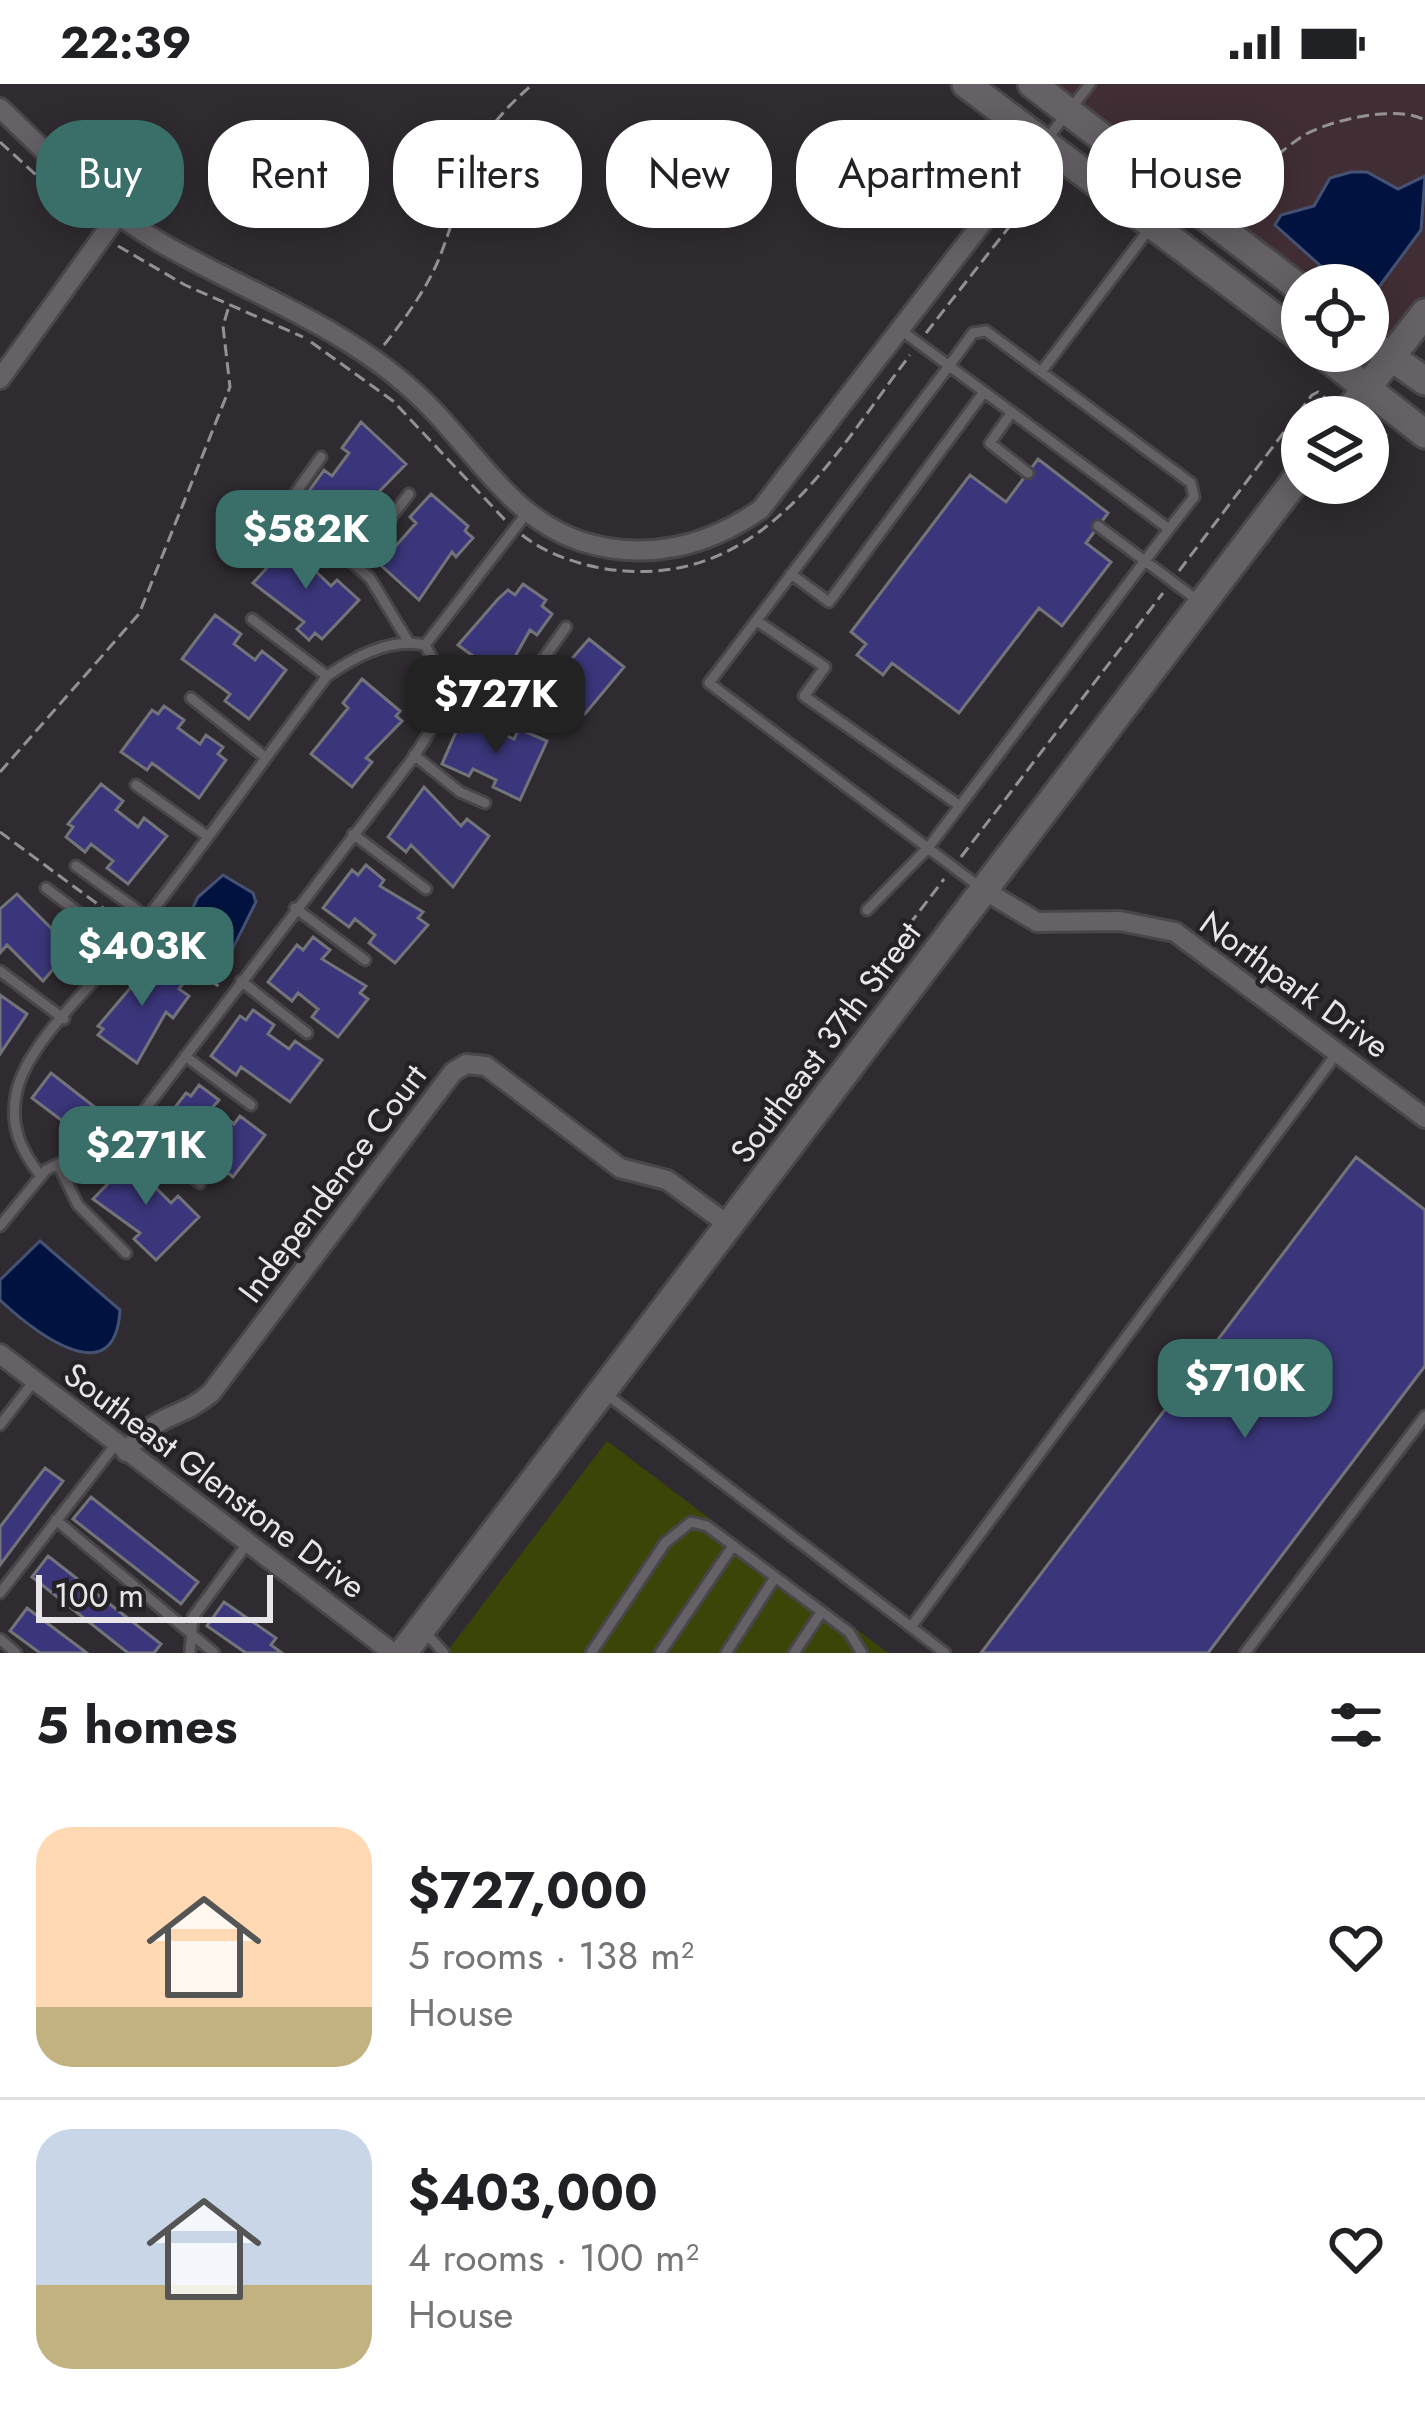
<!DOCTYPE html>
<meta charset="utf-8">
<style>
body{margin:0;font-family:Jost,sans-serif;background:#f2f2f2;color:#202124;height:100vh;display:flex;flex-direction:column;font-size:45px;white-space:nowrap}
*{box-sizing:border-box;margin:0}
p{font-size:39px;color:#757577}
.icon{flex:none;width:66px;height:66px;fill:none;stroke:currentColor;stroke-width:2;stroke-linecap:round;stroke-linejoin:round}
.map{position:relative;height:1569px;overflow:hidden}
.sheet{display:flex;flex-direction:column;background:#fff;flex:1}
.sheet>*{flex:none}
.top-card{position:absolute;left:36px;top:36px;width:1353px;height:108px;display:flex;gap:24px}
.tools{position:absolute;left:1281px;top:180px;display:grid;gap:24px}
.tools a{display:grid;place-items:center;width:108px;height:108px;border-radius:50%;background:#fff;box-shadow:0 6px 30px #0003;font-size:60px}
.scale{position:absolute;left:36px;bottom:30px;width:237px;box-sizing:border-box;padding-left:12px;border:6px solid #e8e6e9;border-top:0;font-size:33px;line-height:42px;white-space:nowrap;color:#e8e6e9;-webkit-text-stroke:9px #252226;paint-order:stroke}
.price{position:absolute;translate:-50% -102px;padding:0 27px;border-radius:24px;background:#3a6f69;color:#fff;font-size:39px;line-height:78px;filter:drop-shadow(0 3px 6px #0008)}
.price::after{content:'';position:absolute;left:50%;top:72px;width:36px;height:27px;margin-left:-18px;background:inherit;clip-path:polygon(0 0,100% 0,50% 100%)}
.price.selected{background:#222;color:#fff}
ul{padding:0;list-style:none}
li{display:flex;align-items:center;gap:36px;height:300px;padding:0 36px}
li+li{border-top:3px solid #e0e0e0}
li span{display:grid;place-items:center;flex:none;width:336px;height:240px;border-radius:36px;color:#555}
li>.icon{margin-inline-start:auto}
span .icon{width:144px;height:144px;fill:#fffc;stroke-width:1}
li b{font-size:51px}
h2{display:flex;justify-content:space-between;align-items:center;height:144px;padding:0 36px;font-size:51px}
.tag{padding:0 42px;border-radius:48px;background:#fff;box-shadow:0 6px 30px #0003;font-size:42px;line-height:108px}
.tag.selected{background:#3a6f69;color:#fff}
.status{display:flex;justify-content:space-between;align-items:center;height:84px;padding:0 60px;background:#fff;direction:ltr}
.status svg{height:33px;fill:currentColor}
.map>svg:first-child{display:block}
</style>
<div class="status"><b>22:39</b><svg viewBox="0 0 49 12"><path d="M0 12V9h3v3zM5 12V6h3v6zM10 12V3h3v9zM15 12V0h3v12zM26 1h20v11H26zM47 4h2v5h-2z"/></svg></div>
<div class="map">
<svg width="1425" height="1569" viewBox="0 0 1425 1569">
<rect width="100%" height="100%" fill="#2f2b30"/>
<path fill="#412e35" d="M1015 0H1425V212L1397 248 1368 262V201H1302V218Z"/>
<path fill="#3c4508" d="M607 1357 888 1569H446Z"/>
<path fill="#001340" stroke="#465273" stroke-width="3" d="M1351 88H1367L1398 105 1425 92 1421 146 1373 211H1368V201H1342L1275 141 1281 131 1314 122 1330 94Z
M223 791 253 809 256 818 232 866 215 875 199 868 184 843 198 813Z
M40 1157 120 1226C115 1314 29 1243 0 1216V1196Z"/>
<path fill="#3b367b" stroke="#73747a" stroke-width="3" d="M361 338 406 380 368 419 376 425 358 450 306 411 324 386 332 392 349 369 342 364Z
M1038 375 1108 429 1086 459 1111 478 1062 542 1039 524 959 629 892 579 883 591 857 571 866 560 851 548 970 391 1006 418Z
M431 410 468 442 465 447 473 454 456 473 452 468 419 516 374 475 388 459 394 464 416 439 410 433Z
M301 460 312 470 305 477 331 502 337 496 359 516 322 555 315 549 309 556 297 545 304 538 253 499 287 462 294 468Z
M523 500 546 516 542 522 552 530 537 551 530 546 503 594 458 561 498 515 508 506 515 511Z
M215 531 241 550 234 560 255 576 262 567 286 586 249 635 225 617 230 610 182 575Z
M589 555 624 583 585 630 549 601Z
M362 595 400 627 396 632 402 637 366 674 372 678 352 703 311 670 348 624 343 619Z
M164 622 184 636 178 644 200 660 206 651 223 663 218 670 226 676 199 714 152 679 147 686 121 668 152 626 158 630Z
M476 638 514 655 519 645 547 657 520 716 493 703 496 696 473 685 469 692 442 680 459 641 471 647Z
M101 700 123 717 116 726 138 743 144 734 167 752 128 800 107 784 113 777 91 760 85 768 66 753 73 743 68 740Z
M424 703 461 742 467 735 489 752 453 803 411 761 406 768 388 753Z
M366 781 384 796 380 802 423 828 418 834 428 841 395 879 369 859 375 851 355 835 349 843 323 824 352 786 358 791Z
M17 810 52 845 59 836 80 854 43 897 7 861 0 869V825Z
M313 853 330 866 322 875 366 902 360 909 368 915 338 953 312 933 318 925 298 909 292 917 268 898 297 861 303 866Z
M142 871 182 901 179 905 189 912 173 934 166 928 137 979 98 951 103 945 98 942 132 902 124 896Z
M0 911 27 930 0 970Z
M253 926 274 941 268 950 289 965 295 957 322 976 290 1018 241 983 236 991 211 972 240 932 246 936Z
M51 989 96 1024 73 1045 32 1014Z
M199 1001 219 1016 212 1024 234 1040 240 1032 265 1051 233 1093 187 1058 181 1065 157 1047 186 1009 191 1012Z
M1356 1073 1425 1126V1282L1208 1569H981Z
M143 1075 160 1092 152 1100 171 1119 178 1112 199 1133 156 1176 134 1155 140 1149 93 1115 129 1078 134 1084Z
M45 1384 63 1397 0 1481V1443Z
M91 1413 198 1498 181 1520 73 1435Z
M48 1472 161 1560 154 1569H128L32 1493Z
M224 1518 276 1554 271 1561 282 1569H246L207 1542Z
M27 1524 87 1569H40L10 1547Z"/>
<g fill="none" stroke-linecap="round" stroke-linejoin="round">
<defs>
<path id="lane" d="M1047 55 1090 0
M902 247C991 312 1080 379 1169 445L1194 413 1191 399 986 247 973 249 949 282 709 599 981 804
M1041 288 1150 144
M1012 328 990 359 1028 389
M321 373 292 414 303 435 370 494 408 557
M1098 442 1200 518
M355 480 409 410
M791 490 829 518 984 308
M252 535 327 592
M757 537 825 583 804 612 960 722
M442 605 468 606 512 619 566 543
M191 614 265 673
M414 671 460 708 485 719
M136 701 207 752
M353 750 426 805
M76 782 147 833
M46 804 124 863
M295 824 365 876
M867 826 928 764 1169 445
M0 887 64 935
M241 897 307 949
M185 972 251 1021
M130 1045 200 1099
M58 1080 78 1121 126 1169
M40 1091C20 1065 9 1041 17 1006 29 957 95 899 127 859 197 772 260 680 327 592 354 573 391 553 425 561L526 430
M0 1142 46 1086 130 1045 413 674C442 630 453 610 425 561
M606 1310 945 1569
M0 1341 34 1297
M56 1436 214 1569
M0 1509 116 1360
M911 1543 1337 969
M425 1548 444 1569
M0 1555 16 1569
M190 1569 193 1533 247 1460
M591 1569 665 1459 691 1438 707 1442 849 1548 862 1569
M660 1569 733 1462
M726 1569 774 1495
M794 1569 820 1530
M1245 1569 1425 1332"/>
<path id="street" d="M0 24C51 73 99 123 161 159 252 211 349 243 425 318 476 368 510 433 580 457 644 478 707 463 761 425L1044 59
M0 295 118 131
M984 806 1037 838 1120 837 1175 848 1425 1034
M0 1270 393 1569
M126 1368C158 1327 178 1337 211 1309L453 988 466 980 486 982 620 1084 667 1096 730 1142"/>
<path id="secondary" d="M966 0 1302 254
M1032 0 1302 206
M1368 257 1425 297
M1319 267 1425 350
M1344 333 1425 229
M403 1569 1302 388"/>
</defs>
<use href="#lane" stroke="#49464a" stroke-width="15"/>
<use href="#street" stroke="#49464a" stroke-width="24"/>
<use href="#secondary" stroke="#49464a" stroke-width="33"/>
<path stroke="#949195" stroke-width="3" stroke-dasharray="12 6" stroke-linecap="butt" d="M0 58 92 142
M1149 61C1172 73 1189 92 1215 96 1253 101 1277 67 1306 50 1335 35 1396 21 1425 36
M118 162 185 201 303 253
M926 249 1049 92
M311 258 393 317 506 437
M384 261C407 232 429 202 442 167 471 90 463 60 533 0
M1368 346 1376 358
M1373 363 1387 350
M522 451C550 473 591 485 625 487 767 497 835 369 910 271
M1179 487 1312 311 1318 308 1330 318
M0 688 139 530 230 303 223 242 229 222
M0 748 126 841
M961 773 1163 509
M909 841 944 795
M147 858 220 903"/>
<use href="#lane" stroke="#656166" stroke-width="9"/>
<use href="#street" stroke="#656166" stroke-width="18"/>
<use href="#secondary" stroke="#656166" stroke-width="27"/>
</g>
<g text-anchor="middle" stroke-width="9" stroke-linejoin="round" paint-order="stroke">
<g font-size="33" fill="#e8e6e9" stroke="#252226">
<text transform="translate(1295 900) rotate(36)" y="12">Northpark Drive</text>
<text transform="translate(825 958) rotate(-53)" y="12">Southeast 37th Street</text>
<text transform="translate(332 1099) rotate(-53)" y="12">Independence Court</text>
<text transform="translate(215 1396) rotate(37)" y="12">Southeast Glenstone Drive</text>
</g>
</g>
</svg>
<div class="tools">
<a><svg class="icon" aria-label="locate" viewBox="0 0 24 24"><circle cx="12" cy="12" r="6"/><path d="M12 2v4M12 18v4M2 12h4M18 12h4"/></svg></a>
<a><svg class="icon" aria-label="layers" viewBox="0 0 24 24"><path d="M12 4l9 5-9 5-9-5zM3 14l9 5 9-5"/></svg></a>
</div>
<div class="scale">100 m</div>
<b class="price" style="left:306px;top:508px">$582K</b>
<b class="price selected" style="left:496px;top:673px">$727K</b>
<b class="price" style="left:142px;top:925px">$403K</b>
<b class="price" style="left:146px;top:1124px">$271K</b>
<b class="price" style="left:1245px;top:1357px">$710K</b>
<div class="top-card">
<a class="tag selected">Buy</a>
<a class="tag">Rent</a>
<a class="tag">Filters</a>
<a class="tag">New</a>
<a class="tag">Apartment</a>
<a class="tag">House</a>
</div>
</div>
<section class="sheet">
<h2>5 homes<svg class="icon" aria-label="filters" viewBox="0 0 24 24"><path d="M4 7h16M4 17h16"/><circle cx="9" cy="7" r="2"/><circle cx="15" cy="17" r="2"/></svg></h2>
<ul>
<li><span style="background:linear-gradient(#ffd9b3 75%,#c2b280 0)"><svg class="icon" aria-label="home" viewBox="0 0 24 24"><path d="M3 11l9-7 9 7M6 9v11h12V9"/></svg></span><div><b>$727,000</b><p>5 rooms · 138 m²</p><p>House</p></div><svg class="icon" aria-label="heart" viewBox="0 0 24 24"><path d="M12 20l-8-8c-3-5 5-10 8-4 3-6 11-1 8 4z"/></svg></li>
<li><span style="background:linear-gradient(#c9d6e8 65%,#c2b280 0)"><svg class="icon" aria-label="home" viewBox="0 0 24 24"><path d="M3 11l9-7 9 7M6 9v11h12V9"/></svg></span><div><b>$403,000</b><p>4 rooms · 100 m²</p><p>House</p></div><svg class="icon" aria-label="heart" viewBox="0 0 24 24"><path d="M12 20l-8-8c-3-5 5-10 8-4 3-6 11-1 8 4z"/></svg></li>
</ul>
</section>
